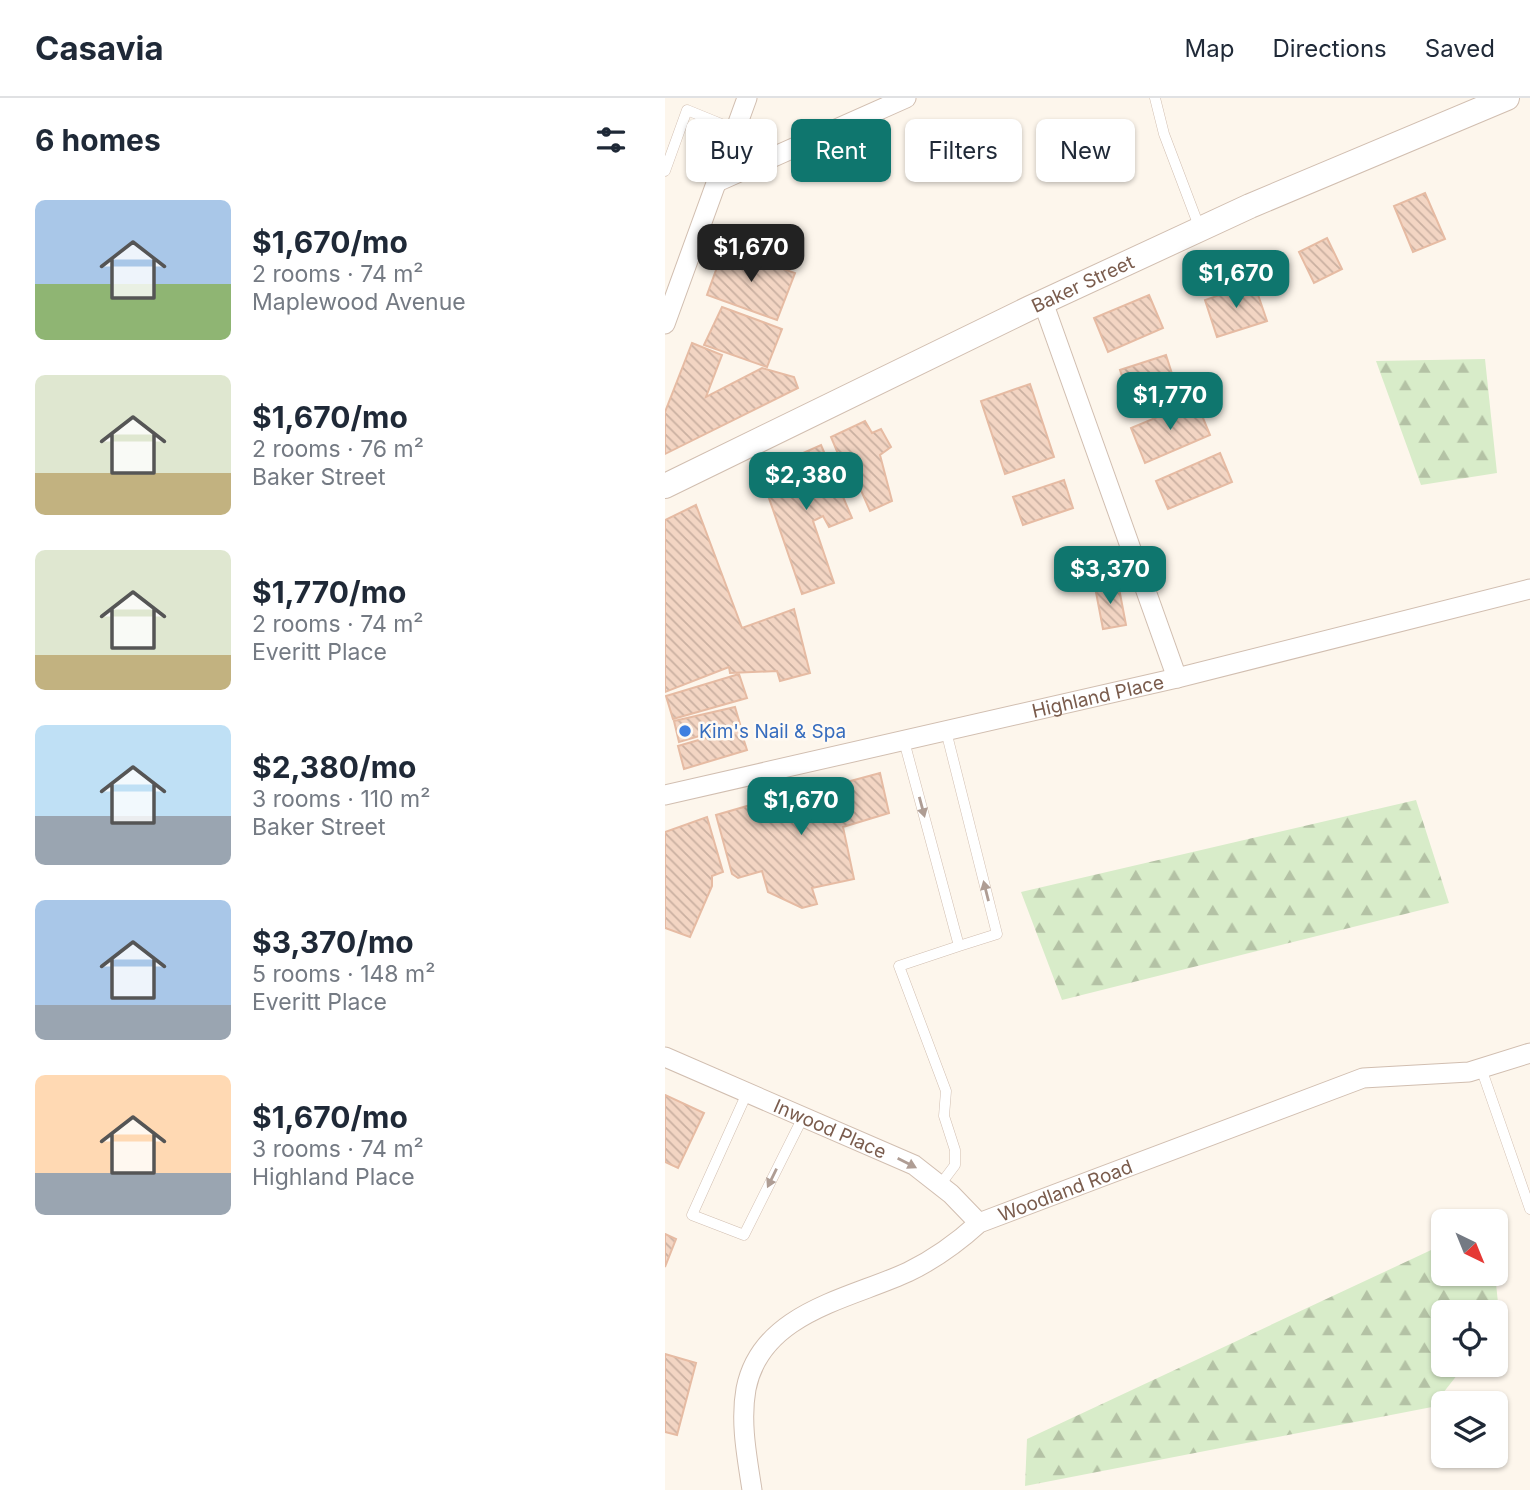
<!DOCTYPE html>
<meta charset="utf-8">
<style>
body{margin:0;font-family:Inter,sans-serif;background:#f6f6f7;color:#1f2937;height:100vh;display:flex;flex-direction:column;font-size:26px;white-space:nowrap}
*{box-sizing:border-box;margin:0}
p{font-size:23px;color:#747a83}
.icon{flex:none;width:38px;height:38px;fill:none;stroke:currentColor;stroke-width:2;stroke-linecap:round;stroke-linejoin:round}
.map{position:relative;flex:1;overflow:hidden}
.panel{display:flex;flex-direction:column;background:#fff;width:665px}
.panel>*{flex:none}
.banner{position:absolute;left:21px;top:21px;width:665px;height:63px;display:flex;gap:14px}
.needle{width:46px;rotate:137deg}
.fabs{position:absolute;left:766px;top:1111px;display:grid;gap:14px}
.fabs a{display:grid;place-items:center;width:77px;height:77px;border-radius:10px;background:#fff;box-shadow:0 2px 5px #0004;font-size:35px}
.price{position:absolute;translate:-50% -60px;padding:0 16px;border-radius:14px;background:#0f766e;color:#fff;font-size:23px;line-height:46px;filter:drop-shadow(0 2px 4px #0008)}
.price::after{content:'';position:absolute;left:50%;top:42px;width:21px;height:16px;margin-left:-10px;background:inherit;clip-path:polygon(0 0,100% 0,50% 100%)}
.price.current{background:#222;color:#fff}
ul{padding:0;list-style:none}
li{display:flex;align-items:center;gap:21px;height:175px;padding:0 35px}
li span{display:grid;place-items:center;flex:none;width:196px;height:140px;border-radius:10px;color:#555}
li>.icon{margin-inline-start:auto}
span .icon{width:84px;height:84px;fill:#fffc;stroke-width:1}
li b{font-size:30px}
h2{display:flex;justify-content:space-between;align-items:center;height:84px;padding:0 35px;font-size:30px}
.tag{padding:0 24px;border-radius:10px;background:#fff;box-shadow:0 2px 5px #0004;font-size:24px;line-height:63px}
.tag.current{background:#0f766e;color:#fff}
header{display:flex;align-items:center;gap:42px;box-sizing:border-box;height:98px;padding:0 35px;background:#fff;border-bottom:2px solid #e0e1e3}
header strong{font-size:33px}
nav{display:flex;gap:38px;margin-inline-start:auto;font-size:24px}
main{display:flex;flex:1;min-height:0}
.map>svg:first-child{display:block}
</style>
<header>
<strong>Casavia</strong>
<nav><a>Map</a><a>Directions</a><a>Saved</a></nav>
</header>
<main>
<section class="panel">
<h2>6 homes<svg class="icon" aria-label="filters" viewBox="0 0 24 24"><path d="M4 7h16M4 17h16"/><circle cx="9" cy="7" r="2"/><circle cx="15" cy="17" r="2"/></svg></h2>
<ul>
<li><span style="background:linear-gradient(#a9c7e8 60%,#8fb573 0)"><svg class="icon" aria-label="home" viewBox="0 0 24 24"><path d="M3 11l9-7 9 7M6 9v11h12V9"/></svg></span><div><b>$1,670/mo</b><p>2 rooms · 74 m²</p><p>Maplewood Avenue</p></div></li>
<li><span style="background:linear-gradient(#dfe7d0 70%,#c2b280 0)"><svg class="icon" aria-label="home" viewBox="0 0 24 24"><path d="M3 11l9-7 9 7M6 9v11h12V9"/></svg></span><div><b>$1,670/mo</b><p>2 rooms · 76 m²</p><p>Baker Street</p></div></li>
<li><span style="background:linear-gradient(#dfe7d0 75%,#c2b280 0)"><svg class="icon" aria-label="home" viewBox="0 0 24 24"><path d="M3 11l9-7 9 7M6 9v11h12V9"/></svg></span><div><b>$1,770/mo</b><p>2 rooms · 74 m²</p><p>Everitt Place</p></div></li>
<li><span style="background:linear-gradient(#bfe0f5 65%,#9aa5b1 0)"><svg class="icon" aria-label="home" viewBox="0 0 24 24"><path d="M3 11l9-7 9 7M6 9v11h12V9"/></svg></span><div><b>$2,380/mo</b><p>3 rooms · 110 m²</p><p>Baker Street</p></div></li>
<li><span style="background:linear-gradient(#a9c7e8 75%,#9aa5b1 0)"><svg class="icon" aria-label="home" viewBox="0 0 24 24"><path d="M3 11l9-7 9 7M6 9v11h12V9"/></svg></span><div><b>$3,370/mo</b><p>5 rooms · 148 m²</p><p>Everitt Place</p></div></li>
<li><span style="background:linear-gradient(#ffd9b3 70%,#9aa5b1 0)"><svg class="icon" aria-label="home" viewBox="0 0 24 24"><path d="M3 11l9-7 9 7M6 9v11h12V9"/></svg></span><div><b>$1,670/mo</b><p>3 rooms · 74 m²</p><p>Highland Place</p></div></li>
</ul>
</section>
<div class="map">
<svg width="865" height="1392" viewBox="0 0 865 1392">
<defs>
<pattern id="forest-firs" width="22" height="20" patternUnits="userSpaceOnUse" patternTransform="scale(1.75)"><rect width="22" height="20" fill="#d8ecc9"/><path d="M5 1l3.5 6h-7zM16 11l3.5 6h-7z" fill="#b4c2a5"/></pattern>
<pattern id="building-back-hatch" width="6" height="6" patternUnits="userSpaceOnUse" patternTransform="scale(1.75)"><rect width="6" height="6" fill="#f3d5c3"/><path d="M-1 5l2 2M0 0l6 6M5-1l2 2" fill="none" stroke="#cab0a1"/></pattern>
</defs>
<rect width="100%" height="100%" fill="#fdf6ec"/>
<path fill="url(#forest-firs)" d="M820 261 832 375 756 387 711 263Z
M751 702 784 805 397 902 356 794Z
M779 1146V1176H830L835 1224 831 1228V1214H779V1267H800L767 1309 360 1388 362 1341Z"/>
<path fill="url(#building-back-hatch)" stroke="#e6bba3" stroke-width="2" d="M760 95 780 141 748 154 729 108Z
M662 140 677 171 649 185 634 154Z
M59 150 130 175 112 222 42 197Z
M589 185 602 223 552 239 540 202Z
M484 197 498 230 443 254 429 220Z
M57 209 117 231 102 269 39 247Z
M27 245 57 257 41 299 97 270 129 279 133 290 0 356V314Z
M501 257 511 288 465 303 455 272Z
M365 286 389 359 340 376 316 303Z
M531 303 545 337 480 365 466 330Z
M200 323 207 335 216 331 226 349 215 357 227 403 205 413 188 374 181 375 166 339Z
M156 347 187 420 164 429 158 418 148 423 169 485 137 496 95 374Z
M555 355 567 384 503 411 491 383Z
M399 382 408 410 358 427 348 399Z
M31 407 77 530 129 511 145 575 115 583 112 573 65 575 64 569 0 594V422Z
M453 485 461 527 438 531 430 489Z
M74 576 82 600 8 621 1 598Z
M70 609 75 626 14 644 9 623Z
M75 630 82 652 19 671 13 648Z
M215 675 224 715 178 729 189 781 147 790 152 806 137 810 103 794 97 773 73 780 67 776 51 717 165 684 167 688Z
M42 719 58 774 47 778V788L25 839 0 830V734Z
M0 997 39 1015 13 1070 0 1064Z
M0 1136 11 1141 0 1169Z
M0 1256 31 1265 12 1337 0 1334Z"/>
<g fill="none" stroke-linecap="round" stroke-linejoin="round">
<defs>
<path id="service" d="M490 0 499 36 535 131
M0 73 22 12 71 32
M239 643 294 848 332 836 281 633
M816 970 865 1111
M82 995 27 1117 79 1137 138 1019
M275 1087 290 1067V1052L279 1018 281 993 234 868 294 848"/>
<g id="minor">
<path d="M52 84 241 0"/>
<path d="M378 204 512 580"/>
<path d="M0 226 82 0"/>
<path id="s1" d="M0 697 512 580 865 491"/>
<path id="s2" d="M0 959 249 1067 286 1096 314 1125"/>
<path id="s3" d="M87 1392C82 1359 75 1324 81 1291 96 1214 185 1201 243 1174 270 1161 292 1145 314 1125L698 980 804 974 865 955"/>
</g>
<g id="tertiary">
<path id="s4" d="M0 388 365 210 585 108 842 0"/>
</g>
</defs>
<use href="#service" stroke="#d1beb0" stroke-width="11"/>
<use href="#minor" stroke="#d1beb0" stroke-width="21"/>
<use href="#tertiary" stroke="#d1beb0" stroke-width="26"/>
<use href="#service" stroke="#fff" stroke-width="10"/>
<use href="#minor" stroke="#fff" stroke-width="19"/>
<use href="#tertiary" stroke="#fff" stroke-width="24"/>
</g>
<defs><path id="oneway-solid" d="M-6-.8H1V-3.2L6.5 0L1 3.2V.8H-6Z" transform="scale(1.75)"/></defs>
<g fill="#af9d94">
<use href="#oneway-solid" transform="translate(257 709) rotate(75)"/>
<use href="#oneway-solid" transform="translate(321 793) rotate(-104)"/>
<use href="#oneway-solid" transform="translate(242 1065) rotate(27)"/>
<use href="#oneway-solid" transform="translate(107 1080) rotate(116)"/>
</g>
<circle fill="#3f7fe0" stroke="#fffaf3" stroke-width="2.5" cx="20" cy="633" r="7"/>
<g text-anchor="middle" stroke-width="5" stroke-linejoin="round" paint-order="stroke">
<g font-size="19" fill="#7a5c4d" stroke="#fffaf3">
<text dy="7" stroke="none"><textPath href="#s4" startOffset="464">Baker Street</textPath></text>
<text dy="7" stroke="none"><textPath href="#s1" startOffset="444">Highland Place</textPath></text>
<text dy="7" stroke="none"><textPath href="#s2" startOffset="180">Inwood Place</textPath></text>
<text dy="7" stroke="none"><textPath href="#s3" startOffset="490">Woodland Road</textPath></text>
</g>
<g font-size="19" fill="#366cbe" stroke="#fffaf3" text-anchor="start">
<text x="34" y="640">Kim's Nail &amp; Spa</text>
</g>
</g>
</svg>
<div class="fabs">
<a><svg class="needle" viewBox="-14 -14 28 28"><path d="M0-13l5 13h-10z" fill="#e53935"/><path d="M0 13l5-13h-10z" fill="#747a83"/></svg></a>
<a><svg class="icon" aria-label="locate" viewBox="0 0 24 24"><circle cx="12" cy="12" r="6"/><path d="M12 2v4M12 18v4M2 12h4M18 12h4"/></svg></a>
<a><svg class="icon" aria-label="layers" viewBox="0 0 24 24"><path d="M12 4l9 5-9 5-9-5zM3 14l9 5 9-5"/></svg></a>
</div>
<b class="price current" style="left:86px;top:186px">$1,670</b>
<b class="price" style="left:571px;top:212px">$1,670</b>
<b class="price" style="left:505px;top:334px">$1,770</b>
<b class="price" style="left:141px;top:414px">$2,380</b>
<b class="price" style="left:445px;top:508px">$3,370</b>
<b class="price" style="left:136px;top:739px">$1,670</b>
<div class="banner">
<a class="tag">Buy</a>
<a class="tag current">Rent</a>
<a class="tag">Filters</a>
<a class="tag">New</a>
</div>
</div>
</main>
